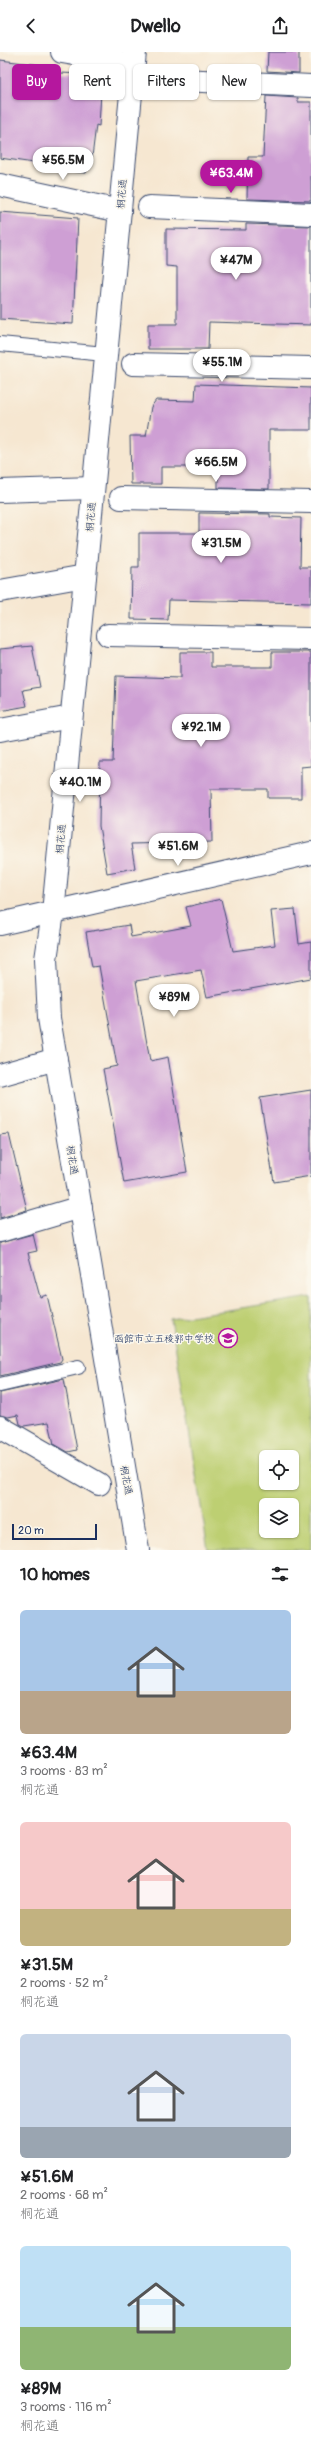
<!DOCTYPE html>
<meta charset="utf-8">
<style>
body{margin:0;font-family:Pangolin,"Klee One",sans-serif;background:#f6f6f6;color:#202124;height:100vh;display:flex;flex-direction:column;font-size:15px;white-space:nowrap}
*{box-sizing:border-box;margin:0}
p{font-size:13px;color:#757577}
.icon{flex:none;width:22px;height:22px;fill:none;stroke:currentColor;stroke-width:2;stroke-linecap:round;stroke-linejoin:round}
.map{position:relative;height:1498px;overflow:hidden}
.details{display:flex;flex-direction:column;background:#fff;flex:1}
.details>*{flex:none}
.guide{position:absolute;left:12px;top:12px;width:287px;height:36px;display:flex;gap:8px}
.controls{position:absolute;left:259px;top:1398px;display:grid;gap:8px}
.controls a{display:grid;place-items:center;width:40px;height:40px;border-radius:6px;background:#fff;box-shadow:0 1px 3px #0004;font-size:20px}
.scale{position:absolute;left:12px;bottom:10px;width:85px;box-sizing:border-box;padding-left:4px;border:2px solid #1b2f5e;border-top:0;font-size:11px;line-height:14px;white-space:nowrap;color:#1b2f5e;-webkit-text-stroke:3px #fbf7ec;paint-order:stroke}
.price{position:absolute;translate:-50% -34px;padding:0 9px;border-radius:14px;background:#fff;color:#222;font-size:13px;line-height:26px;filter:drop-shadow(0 1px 2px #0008)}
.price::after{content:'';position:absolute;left:50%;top:24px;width:12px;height:9px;margin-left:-6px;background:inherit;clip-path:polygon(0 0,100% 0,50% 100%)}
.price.active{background:#b5179e;color:#fff}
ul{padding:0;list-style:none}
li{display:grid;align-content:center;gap:8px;height:212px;padding:0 20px}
li span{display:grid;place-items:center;height:124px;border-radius:6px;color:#555}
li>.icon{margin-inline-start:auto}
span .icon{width:72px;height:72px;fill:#fffc;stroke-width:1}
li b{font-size:17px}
h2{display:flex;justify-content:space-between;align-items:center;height:48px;padding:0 20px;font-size:17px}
.chip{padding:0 14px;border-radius:6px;background:#fff;box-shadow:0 1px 3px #0004;font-size:14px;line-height:36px}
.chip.active{background:#b5179e;color:#fff}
header{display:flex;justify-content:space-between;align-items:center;height:52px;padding:0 20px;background:#fff;font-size:18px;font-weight:800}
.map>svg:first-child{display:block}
</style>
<header><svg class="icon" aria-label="back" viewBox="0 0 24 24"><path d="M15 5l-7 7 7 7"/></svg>Dwello<svg class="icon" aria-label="share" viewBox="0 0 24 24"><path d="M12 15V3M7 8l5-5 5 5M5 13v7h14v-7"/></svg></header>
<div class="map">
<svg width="311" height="1498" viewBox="0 0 311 1498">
<rect width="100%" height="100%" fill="#fbf7ec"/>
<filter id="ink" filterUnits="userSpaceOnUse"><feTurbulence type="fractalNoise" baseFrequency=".025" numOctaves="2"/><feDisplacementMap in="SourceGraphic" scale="8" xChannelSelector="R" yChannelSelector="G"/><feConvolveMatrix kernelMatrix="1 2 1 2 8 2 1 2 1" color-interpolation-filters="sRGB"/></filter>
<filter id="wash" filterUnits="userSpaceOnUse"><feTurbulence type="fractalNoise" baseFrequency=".012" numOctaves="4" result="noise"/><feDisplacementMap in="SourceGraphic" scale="16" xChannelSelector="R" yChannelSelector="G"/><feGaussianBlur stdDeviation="0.9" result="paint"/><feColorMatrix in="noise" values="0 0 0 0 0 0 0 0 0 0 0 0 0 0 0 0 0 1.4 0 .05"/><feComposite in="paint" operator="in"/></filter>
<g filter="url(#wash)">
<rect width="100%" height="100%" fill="#f6e7d1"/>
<path fill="#bdcf72" stroke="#6c7f68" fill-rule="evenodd" d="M311 1245V1498H208L171 1267ZM266 1405H292V1431H266ZM266 1453H292V1479H266Z"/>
<g id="blocks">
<path fill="#ce9fd4" d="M268 0H299V21L267 19Z
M0 8 41 13 40 20 102 23 99 74 96 73 92 105 88 104 86 121 34 115V111L0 106Z
M266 44 298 46V50H311V149L247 147 248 105H263Z
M0 160 78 166 73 272 0 267Z
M246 172 311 174V273L209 270 208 297H148V272H177V215L166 214V177L246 178Z
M196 332 311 336V378H269V437L218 436V415H161V432H131L130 384H146L151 355 156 348 195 349Z
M199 461 270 462V465L301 466 300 515H311V551L169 548 168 568 131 567 132 515H139V481H199Z
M32 594 40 635 23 638 27 654 0 659V597Z
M180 600H211V615H272V600H311V714L301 715V746H268V737H211L212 790 131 792 135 816 107 821 99 774 100 710H113L116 624 180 626Z
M221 847 233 899 275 893 271 859 295 857 299 892 311 890V926L207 945 201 918 136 929 150 1009 168 1005 187 1120 124 1131 103 1017 117 1014 99 914 92 915 86 880 129 873 131 885 191 874 186 855Z
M311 1038V1124L274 1130 260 1046Z
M9 1082 27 1158 0 1166V1083Z
M33 1182 37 1199 28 1201 40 1245 47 1243 62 1307 60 1310 0 1324V1191Z
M64 1327 77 1398 68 1400 54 1392 49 1370 24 1374 20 1372 18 1363 8 1365 0 1363V1341Z"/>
</g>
</g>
<g filter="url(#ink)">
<use href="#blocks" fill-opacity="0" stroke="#3c4b6f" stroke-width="1"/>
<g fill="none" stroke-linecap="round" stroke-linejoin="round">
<defs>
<path id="service" d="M0 292 105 302
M0 1333 78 1315"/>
<path id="minor" d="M62 0 133 12
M160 27 311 34
M0 133 120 159
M149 155 311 162
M133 312 311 316
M0 439 93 436
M121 446 311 450
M0 539 85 524
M108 583 311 587
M0 678 71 665
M0 1023 56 1007
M0 1179 81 1155
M0 1375 99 1432"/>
<path id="tertiary" d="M135 0 53 861 46 907 49 966 138 1498
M0 872 311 801"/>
</defs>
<use href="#service" stroke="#3c4b6f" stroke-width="16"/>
<use href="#minor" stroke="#3c4b6f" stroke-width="24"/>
<use href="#tertiary" stroke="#3c4b6f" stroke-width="24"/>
<use href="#service" stroke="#fff" stroke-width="14"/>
<use href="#minor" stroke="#fff" stroke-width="22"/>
<use href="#tertiary" stroke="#fff" stroke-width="22"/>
</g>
</g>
<defs>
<symbol id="school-ring" viewBox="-11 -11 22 22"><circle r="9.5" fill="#fbf7ec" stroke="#b5179e" stroke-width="1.5"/><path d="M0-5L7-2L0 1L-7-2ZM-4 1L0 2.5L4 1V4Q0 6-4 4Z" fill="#b5179e"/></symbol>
</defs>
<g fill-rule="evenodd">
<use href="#school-ring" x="217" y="1275" width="22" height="22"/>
</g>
<g text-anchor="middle" stroke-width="3" stroke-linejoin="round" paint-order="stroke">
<g font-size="10" fill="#1b2f5e" stroke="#fbf7ec">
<text transform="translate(121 142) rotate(-85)" y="4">桐花通</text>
<text transform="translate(90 465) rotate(-85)" y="4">桐花通</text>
<text transform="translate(60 787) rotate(-85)" y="4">桐花通</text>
<text transform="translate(73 1108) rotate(81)" y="4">桐花通</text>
<text transform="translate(127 1428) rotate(80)" y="4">桐花通</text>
</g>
<g font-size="10" fill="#1b2f5e" stroke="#fbf7ec" text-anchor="end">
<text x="214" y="1290">函館市立五稜郭中学校</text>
</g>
</g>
</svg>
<div class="controls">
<a><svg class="icon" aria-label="locate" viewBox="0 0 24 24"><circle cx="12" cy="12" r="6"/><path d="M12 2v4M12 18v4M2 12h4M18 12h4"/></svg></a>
<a><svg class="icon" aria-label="layers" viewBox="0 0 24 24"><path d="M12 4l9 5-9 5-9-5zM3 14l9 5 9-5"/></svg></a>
</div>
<div class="scale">20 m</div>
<b class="price" style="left:63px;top:129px">¥56.5M</b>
<b class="price active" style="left:231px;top:142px">¥63.4M</b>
<b class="price" style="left:236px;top:229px">¥47M</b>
<b class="price" style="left:222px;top:331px">¥55.1M</b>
<b class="price" style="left:216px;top:431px">¥66.5M</b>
<b class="price" style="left:221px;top:512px">¥31.5M</b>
<b class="price" style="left:201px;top:696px">¥92.1M</b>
<b class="price" style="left:80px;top:751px">¥40.1M</b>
<b class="price" style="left:178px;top:815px">¥51.6M</b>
<b class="price" style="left:174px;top:966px">¥89M</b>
<div class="guide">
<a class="chip active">Buy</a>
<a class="chip">Rent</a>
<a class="chip">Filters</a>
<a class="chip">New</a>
</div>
</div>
<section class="details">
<h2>10 homes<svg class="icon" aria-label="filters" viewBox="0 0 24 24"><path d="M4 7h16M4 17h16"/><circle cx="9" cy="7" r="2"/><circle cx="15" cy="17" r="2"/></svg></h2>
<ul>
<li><span style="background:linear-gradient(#a9c7e8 65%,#b9a48a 0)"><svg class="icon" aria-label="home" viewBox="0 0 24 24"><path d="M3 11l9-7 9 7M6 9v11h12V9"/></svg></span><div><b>¥63.4M</b><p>3 rooms · 83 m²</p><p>桐花通</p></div></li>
<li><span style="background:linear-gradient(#f6c9c9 70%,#c2b280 0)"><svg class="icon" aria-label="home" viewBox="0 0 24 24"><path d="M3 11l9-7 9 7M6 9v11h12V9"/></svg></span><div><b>¥31.5M</b><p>2 rooms · 52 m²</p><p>桐花通</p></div></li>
<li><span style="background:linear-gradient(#c9d6e8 75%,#9aa5b1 0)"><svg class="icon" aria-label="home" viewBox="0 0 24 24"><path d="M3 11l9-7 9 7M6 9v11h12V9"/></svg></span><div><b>¥51.6M</b><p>2 rooms · 68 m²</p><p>桐花通</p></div></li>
<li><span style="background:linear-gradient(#bfe0f5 65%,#8fb573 0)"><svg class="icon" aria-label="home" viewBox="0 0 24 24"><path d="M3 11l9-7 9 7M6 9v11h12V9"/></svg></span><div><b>¥89M</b><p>3 rooms · 116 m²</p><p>桐花通</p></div></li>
</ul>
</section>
